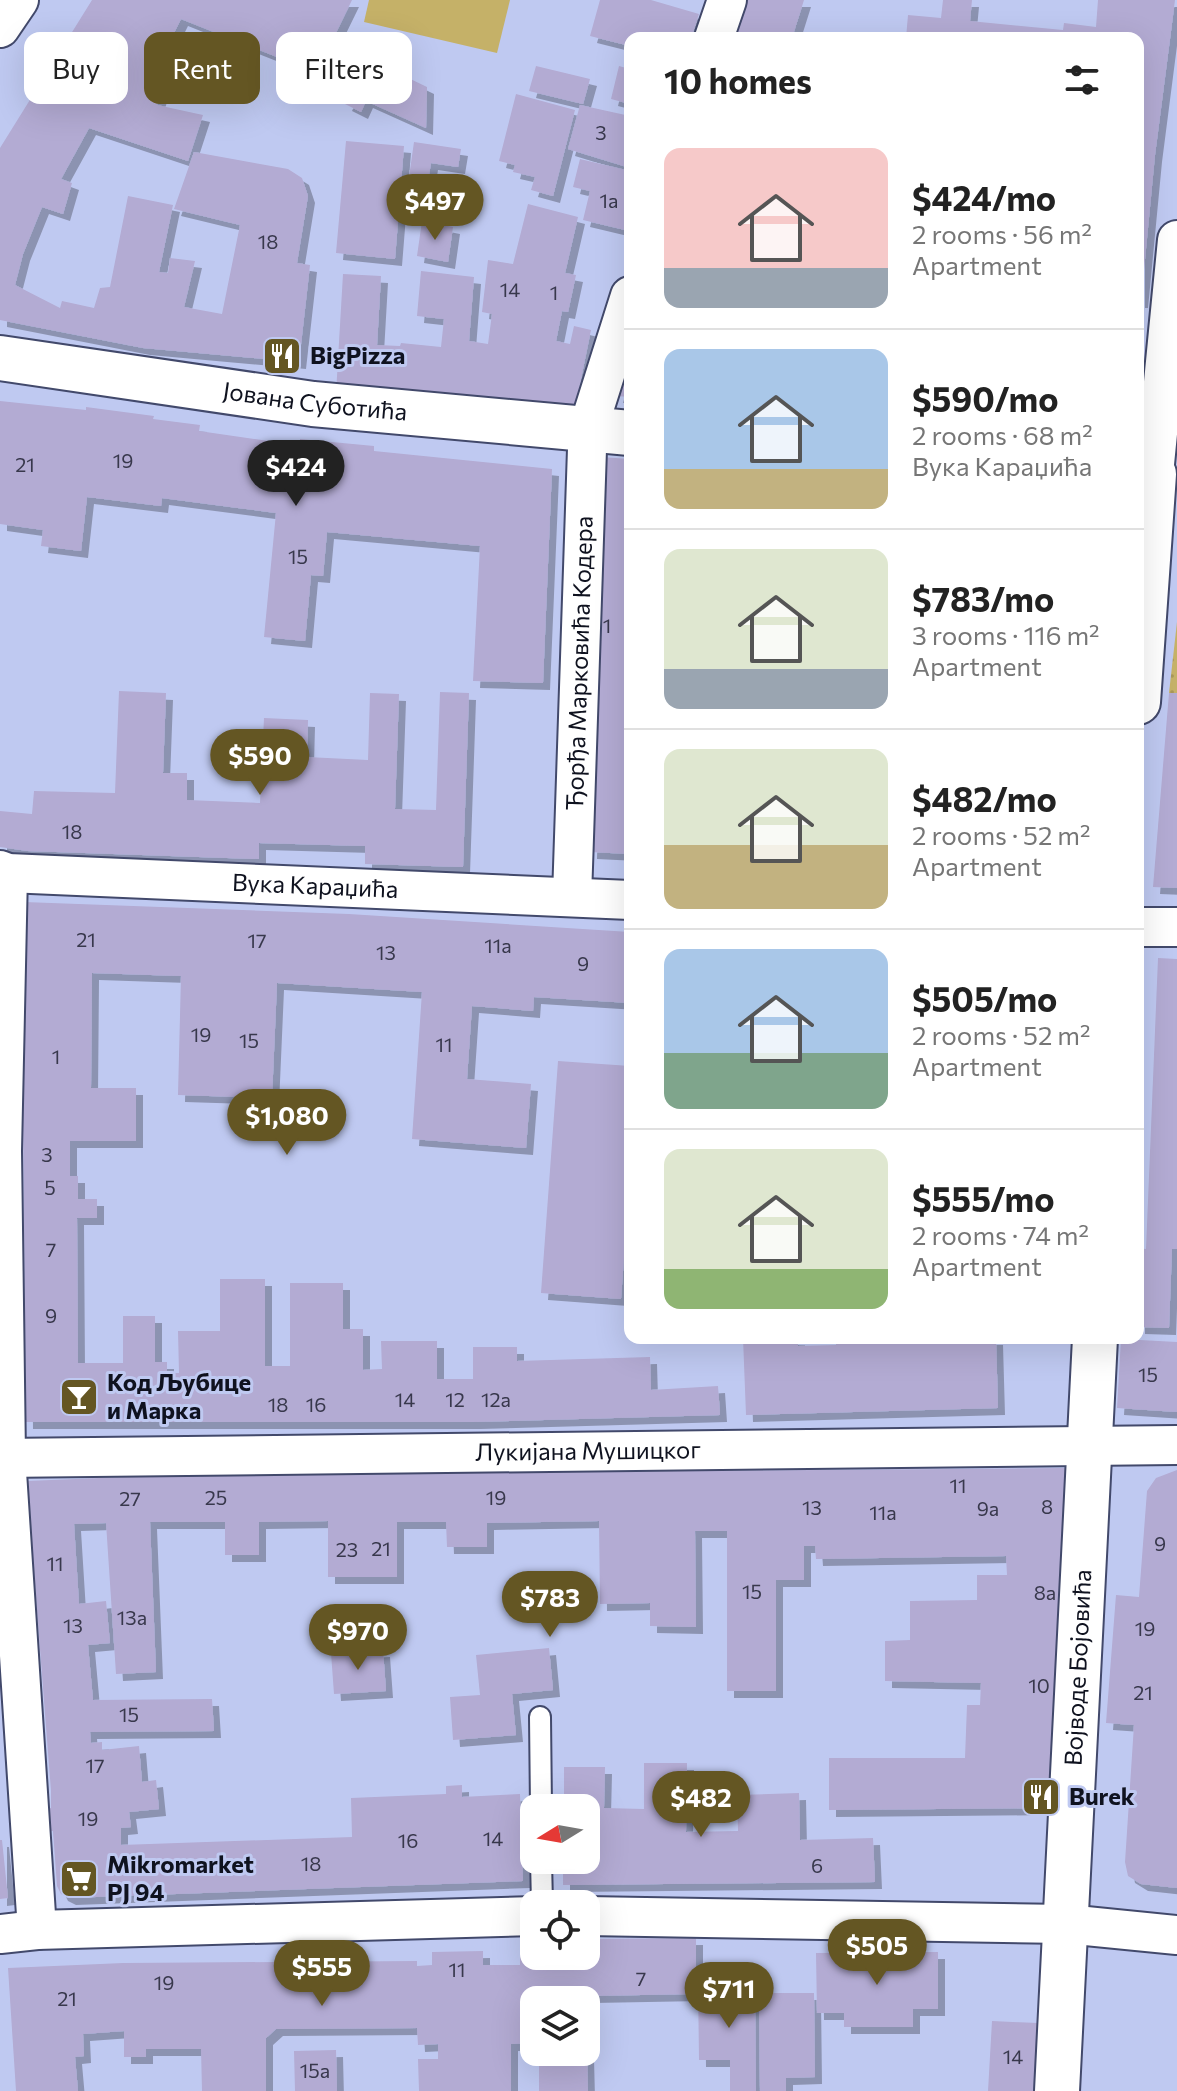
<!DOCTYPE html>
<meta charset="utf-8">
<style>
body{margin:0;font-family:Commissioner,sans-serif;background:#f6f6f6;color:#222;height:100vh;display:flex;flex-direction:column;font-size:30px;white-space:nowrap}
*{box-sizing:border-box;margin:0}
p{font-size:26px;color:#767676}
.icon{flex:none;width:44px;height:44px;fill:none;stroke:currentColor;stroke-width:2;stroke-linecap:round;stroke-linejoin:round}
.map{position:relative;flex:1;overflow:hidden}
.sheet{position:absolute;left:624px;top:32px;width:520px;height:1312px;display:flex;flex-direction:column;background:#fff;border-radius:16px;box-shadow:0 8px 32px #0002}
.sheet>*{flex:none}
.banner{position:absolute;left:24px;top:32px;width:480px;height:72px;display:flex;gap:16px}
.needle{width:52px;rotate:259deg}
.fabs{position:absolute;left:520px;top:1794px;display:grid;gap:16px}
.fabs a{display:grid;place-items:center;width:80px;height:80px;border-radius:16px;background:#fff;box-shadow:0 8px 32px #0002;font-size:40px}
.price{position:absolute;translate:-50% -68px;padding:0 18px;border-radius:28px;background:#645623;color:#fff;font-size:26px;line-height:52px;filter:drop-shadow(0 2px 4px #0008)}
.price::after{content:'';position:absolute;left:50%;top:48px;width:24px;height:18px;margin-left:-12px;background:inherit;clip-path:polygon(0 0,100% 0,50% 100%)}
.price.on{background:#222;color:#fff}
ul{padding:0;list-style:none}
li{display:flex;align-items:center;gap:24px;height:200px;padding:0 40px}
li+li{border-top:2px solid #e0e0e0}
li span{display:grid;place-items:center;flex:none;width:224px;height:160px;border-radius:16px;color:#555}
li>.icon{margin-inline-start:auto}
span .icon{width:96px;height:96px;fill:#fffc;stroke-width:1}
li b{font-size:34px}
h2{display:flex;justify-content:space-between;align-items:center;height:96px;padding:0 40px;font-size:34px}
.tag{padding:0 28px;border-radius:16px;background:#fff;box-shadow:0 8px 32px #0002;font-size:28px;line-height:72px}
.tag.on{background:#645623;color:#fff}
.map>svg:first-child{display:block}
</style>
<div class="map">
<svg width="1177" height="2091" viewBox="0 0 1177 2091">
<defs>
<pattern id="grass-dots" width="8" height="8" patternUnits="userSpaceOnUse" patternTransform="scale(2)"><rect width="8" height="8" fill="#c5b168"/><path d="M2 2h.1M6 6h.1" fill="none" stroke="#a8975a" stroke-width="1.8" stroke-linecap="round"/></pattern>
<filter id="shadow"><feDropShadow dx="7" dy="7" stdDeviation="0" flood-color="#0004"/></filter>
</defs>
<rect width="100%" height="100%" fill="#bfc9f1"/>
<path fill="url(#grass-dots)" d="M1177 622V693H1169Z"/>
<path fill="#c5b168" d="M369 0H510L497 53 364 22Z"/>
<path fill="#b3abd3" filter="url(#shadow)" d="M92 0H352L332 41 427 87 426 128 366 101 361 112 345 104 350 93 277 57 181 19 172 37 199 48 185 85 152 74 164 82 157 105 203 115 188 161 89 128 61 179 72 183 63 214 42 207 23 254 15 285 60 308 62 301 94 308 100 288 110 287 128 196 173 205 159 272 168 273 170 258 195 261 184 307 222 314 240 225 174 209 194 152 288 169 302 178 308 196 297 263 310 265 299 362 143 348 0 320V148Z
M600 0H651L699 14 691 38H630V46L590 36Z
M743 0H804L792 38H731Z
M943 0H972L970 21 1063 30 1064 23 1096 27 1098 0H1175L1155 155 1141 301H1138V38H906L908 15 941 18Z
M536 66 590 79 583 104 529 91Z
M619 66 630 69V104L611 99Z
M516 94 575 110 553 196 531 190 535 177 513 172 515 165 499 161Z
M580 105 630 116V168L568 149Z
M346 141 404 146 395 259 336 253Z
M414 142 461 149 458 167 431 163 427 187 408 184Z
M580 159 630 171V211L625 230 583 220 590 191 573 187Z
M528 204 578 217 565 273 576 275 568 312 562 311 556 341 570 344 574 326 591 330 575 408 336 393 343 274 381 276 377 345 400 346 401 343 441 347 444 319 417 316 421 271 474 277 469 341 488 344 492 314 482 312 488 260 513 264Z
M422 221 453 227 448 262 417 256Z
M630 345V397L616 396Z
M0 401 86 410V407L154 416 153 419 200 425 199 431 283 443 300 444V439L374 446V451L552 469 543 683 473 681 480 546 327 532 323 576 311 575 305 641 264 637 276 513 162 498 161 506 87 497 81 551 41 546 43 530 0 524Z
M601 457 630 459V854L590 852Z
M119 691 166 693 163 773H187V800L260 803 264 718 308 720 307 757 368 760 370 693 399 694 395 809 436 810 440 692 469 693 463 867 365 864V846L259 843V859L28 851 0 847V811L32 814 34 791 115 793Z
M1169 693H1177V888L1153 887Z
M24 902 349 914 630 932V1003L534 997 533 1011 472 1006 467 1079 531 1084 526 1148 412 1139 422 992 277 983 272 1098 178 1095 181 976 92 973 91 1088H136V1141H70V1176H78V1199H97V1218H77L78 1363H123V1316H155V1362H167V1373H179L178 1331H220V1279H265V1366H290V1283H343V1329H363V1370L382 1369 381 1341H437V1379H473V1347H517V1361L650 1357 651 1390 718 1386 720 1415 474 1422H26L22 1025Z
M1158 958 1177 959V1249H1172L1169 1328 1138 1327V1248L1146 1249Z
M558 1061 630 1066V1175L621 1299 541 1293Z
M743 1338H798V1346L836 1345V1338H901V1343L932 1342V1338H996L998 1408 746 1415Z
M1121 1339 1177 1342V1412L1117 1408Z
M1066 1468 1061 1639 1050 1808 829 1810V1758H965L967 1705H980L981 1683 885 1681V1641L910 1640V1601L977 1600V1575H1007L1006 1556 816 1559 815 1546H804V1580H776V1691H727V1531H695L696 1627 650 1626V1603L600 1604 599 1521 487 1523V1547H447L446 1522H397V1577H328V1521L259 1522V1555H225V1522H150L156 1672 116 1674 106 1523 74 1524 79 1604 106 1601 110 1643 88 1645 93 1700 212 1699 214 1731 90 1732 91 1743 102 1742V1750L139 1746 142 1782 156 1780 159 1809 129 1812 131 1827 121 1828V1845L352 1837 351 1798 446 1794V1786L462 1785V1797L520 1794 523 1881 69 1898 61 1894 57 1886 53 1831 47 1832 45 1809 51 1808V1791L27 1481 173 1475Z
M1177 1470V1888L1141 1884 1128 1876 1125 1862 1134 1725 1106 1723 1116 1595 1139 1597 1147 1491 1156 1478Z
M549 1648 553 1690 512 1694 516 1735 453 1740 450 1697 480 1695 476 1655Z
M383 1650 386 1691 334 1694 331 1653Z
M644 1763H687L686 1832 738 1831 737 1795 799 1793 800 1840 873 1838 875 1882 563 1885V1860H586V1808H564V1767H605L604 1808 644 1809Z
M0 1840H2L8 1898 0 1899Z
M696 1938V1994L586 1996V2000H534V2043L511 2044V2091H419L418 2059H438V2044L418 2045 417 2028 276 2029 266 2038V2091H202L201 2049H146V2057H124V2031L83 2034 84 2056 75 2057 78 2091H16L8 1968 123 1963 417 1961V1966L432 1965V1952L483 1951V1965H520V1952L534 1951V1956H571L572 1964H586V1939Z
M938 1952V2009H913V2027H844V2013H817L816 1953Z
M698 1983H755L756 2091H730V2060H699Z
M759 1993H814L815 2077 786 2078V2091H760Z
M992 2021 1038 2023 1033 2091H988Z
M336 2050 337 2091H295L294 2051Z
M539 2052H587L588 2091H539Z"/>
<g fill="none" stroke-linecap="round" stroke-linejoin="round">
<defs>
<path id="lane" d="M540 1717 541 1808
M541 1860 542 1904"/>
<g id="street">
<path d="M0 28 19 0"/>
<path d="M714 38 727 0"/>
<path d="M1154 474 1177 240"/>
<path id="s1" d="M0 870 8 873 630 900"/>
<path d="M8 873 2 1151 6 1457 37 1930"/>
<path id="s2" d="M572 897 587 449 592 416 630 296"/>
<path d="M1138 927H1177"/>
<path id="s3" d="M0 1458 1177 1445"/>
<path d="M586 1916 1066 1924 1177 1935"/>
<path d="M0 1934 37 1930 534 1916"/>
</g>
<g id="secondary">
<path id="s4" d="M0 358 313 404 630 433"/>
<path d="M1138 702 1154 474"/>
<path id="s5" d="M1057 2091 1095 1338"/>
</g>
</defs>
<use href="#lane" stroke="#42496b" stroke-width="24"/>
<use href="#street" stroke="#42496b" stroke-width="42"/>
<use href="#secondary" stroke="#42496b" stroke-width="48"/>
<use href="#lane" stroke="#fff" stroke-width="20"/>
<use href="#street" stroke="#fff" stroke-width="38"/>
<use href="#secondary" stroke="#fff" stroke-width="44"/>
</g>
<defs>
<symbol id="restaurant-square" viewBox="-11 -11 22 22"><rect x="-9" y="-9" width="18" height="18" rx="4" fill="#645623" stroke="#bfc9f1"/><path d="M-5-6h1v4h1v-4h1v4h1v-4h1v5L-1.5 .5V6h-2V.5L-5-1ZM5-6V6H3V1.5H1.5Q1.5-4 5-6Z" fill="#fff"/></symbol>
<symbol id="bar-square" viewBox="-11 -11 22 22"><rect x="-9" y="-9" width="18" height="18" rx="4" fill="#645623" stroke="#bfc9f1"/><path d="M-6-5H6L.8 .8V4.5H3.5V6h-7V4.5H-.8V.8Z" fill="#fff"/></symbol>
<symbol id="supermarket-square" viewBox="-11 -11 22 22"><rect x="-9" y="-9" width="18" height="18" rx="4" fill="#645623" stroke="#bfc9f1"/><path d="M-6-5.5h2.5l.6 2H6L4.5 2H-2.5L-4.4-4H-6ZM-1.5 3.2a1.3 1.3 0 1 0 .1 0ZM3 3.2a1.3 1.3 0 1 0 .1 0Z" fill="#fff"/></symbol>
</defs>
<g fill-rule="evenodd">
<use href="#restaurant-square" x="260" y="334" width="44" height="44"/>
<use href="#bar-square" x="57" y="1375" width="44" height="44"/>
<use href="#restaurant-square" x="1019" y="1775" width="44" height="44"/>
<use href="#supermarket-square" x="57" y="1857" width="44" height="44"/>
</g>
<g text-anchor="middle" stroke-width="6" stroke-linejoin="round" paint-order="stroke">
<g font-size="20" fill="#38384c">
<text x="601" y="140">3</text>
<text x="609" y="208">1a</text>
<text x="268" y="249">18</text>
<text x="510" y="297">14</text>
<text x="554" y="300">1</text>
<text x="123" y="468">19</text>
<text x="25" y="472">21</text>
<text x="298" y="564">15</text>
<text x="607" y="633">1</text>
<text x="72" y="839">18</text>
<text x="86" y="947">21</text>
<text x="257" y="948">17</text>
<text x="498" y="953">11a</text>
<text x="386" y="960">13</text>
<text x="583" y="971">9</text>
<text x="201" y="1042">19</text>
<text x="249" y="1048">15</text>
<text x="444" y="1052">11</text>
<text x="56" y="1064">1</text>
<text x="47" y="1162">3</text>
<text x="50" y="1195">5</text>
<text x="51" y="1257">7</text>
<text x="51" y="1323">9</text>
<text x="1148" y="1382">15</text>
<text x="405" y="1407">14</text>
<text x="455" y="1407">12</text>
<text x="496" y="1407">12a</text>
<text x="278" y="1412">18</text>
<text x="316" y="1412">16</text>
<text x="958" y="1493">11</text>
<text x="216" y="1505">25</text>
<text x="496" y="1505">19</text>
<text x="130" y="1506">27</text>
<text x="1047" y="1514">8</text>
<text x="812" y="1515">13</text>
<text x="988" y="1516">9a</text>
<text x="883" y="1520">11a</text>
<text x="1160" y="1551">9</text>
<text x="381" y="1556">21</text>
<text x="347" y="1557">23</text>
<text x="55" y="1571">11</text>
<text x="752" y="1599">15</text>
<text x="1045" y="1600">8a</text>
<text x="132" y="1625">13a</text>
<text x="73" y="1633">13</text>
<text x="1145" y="1636">19</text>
<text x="1039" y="1693">10</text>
<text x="1143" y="1700">21</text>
<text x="129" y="1722">15</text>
<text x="95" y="1773">17</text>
<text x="88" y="1826">19</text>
<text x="493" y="1846">14</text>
<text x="408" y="1848">16</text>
<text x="311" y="1871">18</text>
<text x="817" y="1873">6</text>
<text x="457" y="1977">11</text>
<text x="641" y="1986">7</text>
<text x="164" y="1990">19</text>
<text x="67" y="2006">21</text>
<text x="1013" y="2064">14</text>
<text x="315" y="2078">15a</text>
</g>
<g font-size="24" font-weight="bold" fill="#0f121f" stroke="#bfc9f1" text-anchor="start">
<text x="310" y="364">BigPizza</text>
<text x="107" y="1391">Код Љубице<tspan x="107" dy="28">и Марка</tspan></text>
<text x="1069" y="1805">Burek</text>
<text x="107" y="1873">Mikromarket<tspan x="107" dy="28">PJ 94</tspan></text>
</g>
<g font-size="24" fill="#0f121f" stroke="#bfc9f1">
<text dy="8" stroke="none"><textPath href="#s4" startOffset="318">Јована Суботића</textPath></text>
<text dy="8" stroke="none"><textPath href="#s2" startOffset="234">Ђорђа Марковића Кодера</textPath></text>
<text dy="8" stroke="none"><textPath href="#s1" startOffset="316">Вука Караџића</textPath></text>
<text dy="8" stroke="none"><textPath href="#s3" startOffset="588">Лукијана Мушицког</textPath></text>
<text dy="8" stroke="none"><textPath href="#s5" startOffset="424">Војводе Бојовића</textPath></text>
</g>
</g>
</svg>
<div class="fabs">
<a><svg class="needle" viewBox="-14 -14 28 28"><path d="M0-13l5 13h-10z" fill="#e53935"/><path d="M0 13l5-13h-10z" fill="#767676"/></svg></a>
<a><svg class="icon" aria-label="locate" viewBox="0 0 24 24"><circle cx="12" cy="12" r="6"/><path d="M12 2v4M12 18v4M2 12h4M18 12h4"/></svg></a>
<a><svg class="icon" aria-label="layers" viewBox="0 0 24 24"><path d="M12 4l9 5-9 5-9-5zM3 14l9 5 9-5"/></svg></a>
</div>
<b class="price" style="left:435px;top:242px">$497</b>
<b class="price on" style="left:296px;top:508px">$424</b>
<b class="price" style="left:260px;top:797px">$590</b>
<b class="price" style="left:287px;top:1157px">$1,080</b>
<b class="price" style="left:550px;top:1639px">$783</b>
<b class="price" style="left:358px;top:1672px">$970</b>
<b class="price" style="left:701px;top:1839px">$482</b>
<b class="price" style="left:877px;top:1987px">$505</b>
<b class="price" style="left:322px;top:2008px">$555</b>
<b class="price" style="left:729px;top:2030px">$711</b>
<div class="banner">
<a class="tag">Buy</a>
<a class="tag on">Rent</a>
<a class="tag">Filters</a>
</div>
<section class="sheet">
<h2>10 homes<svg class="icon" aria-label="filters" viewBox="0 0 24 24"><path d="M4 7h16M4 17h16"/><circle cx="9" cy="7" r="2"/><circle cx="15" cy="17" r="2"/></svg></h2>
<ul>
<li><span style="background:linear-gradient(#f6c9c9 75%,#9aa5b1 0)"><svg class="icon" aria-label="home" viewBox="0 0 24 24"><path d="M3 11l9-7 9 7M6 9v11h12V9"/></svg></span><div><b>$424/mo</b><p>2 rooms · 56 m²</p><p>Apartment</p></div></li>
<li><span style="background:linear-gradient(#a9c7e8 75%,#c2b280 0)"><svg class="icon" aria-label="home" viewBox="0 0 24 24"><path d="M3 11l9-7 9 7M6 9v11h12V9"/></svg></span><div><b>$590/mo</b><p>2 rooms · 68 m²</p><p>Вука Караџића</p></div></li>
<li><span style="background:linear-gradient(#dfe7d0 75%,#9aa5b1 0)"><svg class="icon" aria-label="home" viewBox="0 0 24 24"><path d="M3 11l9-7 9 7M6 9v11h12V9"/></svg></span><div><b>$783/mo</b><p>3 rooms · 116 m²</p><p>Apartment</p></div></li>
<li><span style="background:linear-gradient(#dfe7d0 60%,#c2b280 0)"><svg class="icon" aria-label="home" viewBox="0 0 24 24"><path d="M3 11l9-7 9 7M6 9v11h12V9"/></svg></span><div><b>$482/mo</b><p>2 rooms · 52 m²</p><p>Apartment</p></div></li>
<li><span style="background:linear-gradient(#a9c7e8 65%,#7fa58c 0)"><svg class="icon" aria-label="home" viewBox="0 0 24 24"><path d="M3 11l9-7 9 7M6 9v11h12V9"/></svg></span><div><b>$505/mo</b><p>2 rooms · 52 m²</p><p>Apartment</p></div></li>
<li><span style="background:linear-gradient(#dfe7d0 75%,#8fb573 0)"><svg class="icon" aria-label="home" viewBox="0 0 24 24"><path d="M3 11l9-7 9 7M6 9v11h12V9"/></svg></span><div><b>$555/mo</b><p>2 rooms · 74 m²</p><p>Apartment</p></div></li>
</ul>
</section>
</div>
